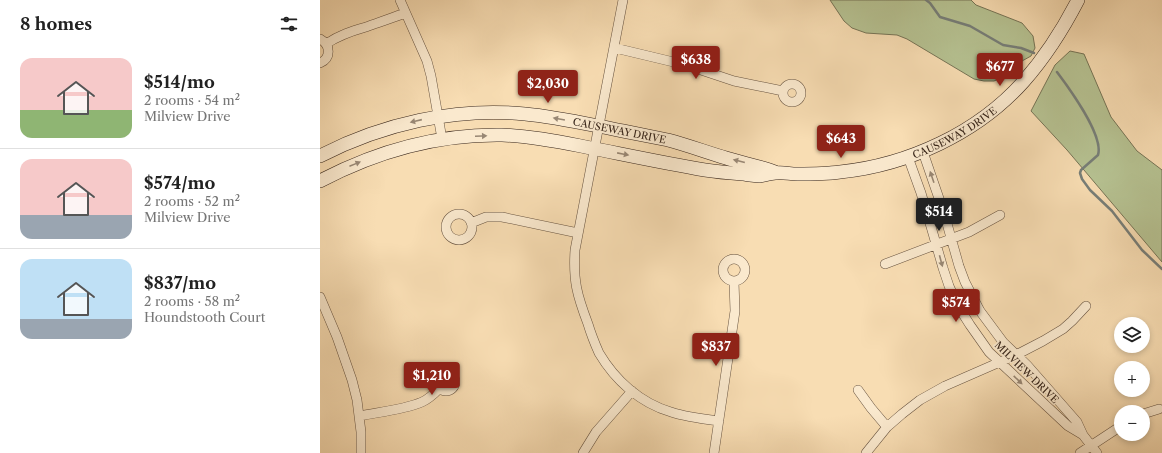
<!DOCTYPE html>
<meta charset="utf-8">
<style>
body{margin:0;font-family:"Libre Caslon Text",serif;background:#f6f6f6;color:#222;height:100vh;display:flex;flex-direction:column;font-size:15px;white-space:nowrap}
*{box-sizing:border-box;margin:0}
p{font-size:13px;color:#767676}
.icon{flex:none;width:22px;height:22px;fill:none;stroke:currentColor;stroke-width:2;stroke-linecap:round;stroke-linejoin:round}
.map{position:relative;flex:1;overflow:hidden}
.panel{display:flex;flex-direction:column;background:#fff;width:320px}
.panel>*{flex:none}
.fabs{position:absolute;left:794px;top:317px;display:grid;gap:8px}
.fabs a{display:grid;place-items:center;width:36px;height:36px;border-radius:50%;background:#fff;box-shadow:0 2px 6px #0003;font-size:20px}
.price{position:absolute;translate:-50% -34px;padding:0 9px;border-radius:4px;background:#8f2418;color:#fff;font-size:13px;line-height:26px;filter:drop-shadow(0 1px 2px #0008)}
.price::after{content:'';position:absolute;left:50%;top:24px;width:12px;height:9px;margin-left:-6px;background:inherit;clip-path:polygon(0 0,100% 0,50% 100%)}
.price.active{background:#222;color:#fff}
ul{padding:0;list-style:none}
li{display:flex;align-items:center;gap:12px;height:100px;padding:0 20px}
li+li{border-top:1px solid #e0e0e0}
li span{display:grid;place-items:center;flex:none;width:112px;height:80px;border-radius:12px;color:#555}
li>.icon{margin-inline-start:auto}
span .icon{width:48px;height:48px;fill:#fffc;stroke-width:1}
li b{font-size:17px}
h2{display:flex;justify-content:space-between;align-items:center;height:48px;padding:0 20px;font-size:17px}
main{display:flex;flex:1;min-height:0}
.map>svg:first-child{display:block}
</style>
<main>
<section class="panel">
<h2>8 homes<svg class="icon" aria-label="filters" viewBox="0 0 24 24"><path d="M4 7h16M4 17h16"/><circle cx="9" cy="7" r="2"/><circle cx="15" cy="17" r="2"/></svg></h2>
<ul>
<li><span style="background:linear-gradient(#f6c9c9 65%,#8fb573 0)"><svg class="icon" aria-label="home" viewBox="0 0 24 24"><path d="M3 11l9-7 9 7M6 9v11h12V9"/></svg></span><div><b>$514/mo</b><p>2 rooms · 54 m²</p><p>Milview Drive</p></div></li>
<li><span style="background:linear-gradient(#f6c9c9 70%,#9aa5b1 0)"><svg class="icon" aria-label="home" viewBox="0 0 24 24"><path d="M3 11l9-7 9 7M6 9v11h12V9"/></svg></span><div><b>$574/mo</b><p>2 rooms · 52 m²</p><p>Milview Drive</p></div></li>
<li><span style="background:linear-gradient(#bfe0f5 75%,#9aa5b1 0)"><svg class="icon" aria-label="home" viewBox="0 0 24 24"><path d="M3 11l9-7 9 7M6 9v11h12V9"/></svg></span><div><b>$837/mo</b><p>2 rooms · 58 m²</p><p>Houndstooth Court</p></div></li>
</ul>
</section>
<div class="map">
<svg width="842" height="453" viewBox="0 0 842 453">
<rect width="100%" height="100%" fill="#f8ddb3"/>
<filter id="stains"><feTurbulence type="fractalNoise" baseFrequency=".005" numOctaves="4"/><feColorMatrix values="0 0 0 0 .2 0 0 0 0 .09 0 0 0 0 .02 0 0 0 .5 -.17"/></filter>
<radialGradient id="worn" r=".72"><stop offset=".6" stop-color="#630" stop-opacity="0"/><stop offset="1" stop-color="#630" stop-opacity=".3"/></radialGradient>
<path fill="#b6c292" stroke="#767456" d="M510 0H651L656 5 702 23 713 36 715 48 711 56 702 61 683 77 674 81H664L654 79 587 39 577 35 546 33 532 28 524 21Z
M750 51 764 54 791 117 817 151 842 170V262L747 150 711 111 735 65Z"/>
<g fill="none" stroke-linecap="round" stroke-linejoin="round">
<path stroke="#777e78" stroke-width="2.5" d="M606 0 610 3 620 17 650 26 683 45 701 48 714 53
M737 72C749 88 784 136 778 155L761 170 760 173 762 179 770 190 792 211 822 250 842 269"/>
<defs>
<path id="street" d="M80 0 107 61 111 76 122 139
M303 0 255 250C253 281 257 295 268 324 271 334 275 344 279 353 295 380 320 403 351 412 366 417 383 419 399 421
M0 39C11 45 11 58 0 63
M6 44C19 35 32 31 46 27 60 22 72 18 85 13
M295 48 366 65 414 81 463 91
M463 93a9 9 0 1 1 18 0a9 9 0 1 1-18 0Z
M603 152 624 213 639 266 645 282 660 311 683 342 707 365 757 422 763 435 777 453
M588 157 601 193 612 230 623 268 629 286 638 306 650 325 669 352 748 426 763 435
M126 227a13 13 0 1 1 26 0a13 13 0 1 1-26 0Z
M151 223 166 217H182L258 233
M403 270a11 11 0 1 1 22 0a11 11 0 1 1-22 0Z
M565 264 649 232 680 215
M0 297 17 337 32 380 37 400 41 432V453
M117 382a9 9 0 1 1 18 0a9 9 0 1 1-18 0Z
M538 390 551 408 567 427
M823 414 839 409
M39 416C59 412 83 410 102 402 109 399 114 394 120 388
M263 453 276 432 312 391
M394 453 415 311 414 282
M546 453 567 427 582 414 600 400 625 386 696 355 723 341 743 329 752 321 766 306
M760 453 801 426"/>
<g id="secondary">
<path id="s1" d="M0 156C62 124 135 107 205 114 238 117 271 125 303 131 318 134 333 137 348 140 367 145 386 152 406 158 422 163 439 166 455 172"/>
<path id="s2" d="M0 181C57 151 117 134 182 135 209 136 235 141 261 146 302 154 344 163 385 170 398 172 410 173 423 174 428 175 434 176 440 176 445 175 451 173 456 173 463 172 470 174 477 174 491 174 506 174 520 172 588 165 658 133 704 81 726 56 743 29 758 0"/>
</g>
</defs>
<use href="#street" stroke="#675340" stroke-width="10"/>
<use href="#secondary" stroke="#37251a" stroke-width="14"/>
<use href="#street" stroke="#fae9ce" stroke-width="9"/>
<use href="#secondary" stroke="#fae9ce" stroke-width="13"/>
</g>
<defs><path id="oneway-solid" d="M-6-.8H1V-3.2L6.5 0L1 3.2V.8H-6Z"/></defs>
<g fill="#988774">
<use href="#oneway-solid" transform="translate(239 119) rotate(-170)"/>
<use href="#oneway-solid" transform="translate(96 121) rotate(167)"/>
<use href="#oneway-solid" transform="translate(161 136) rotate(-2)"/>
<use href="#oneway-solid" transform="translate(303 154) rotate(11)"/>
<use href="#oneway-solid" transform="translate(419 161) rotate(-166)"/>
<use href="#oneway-solid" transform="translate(35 164) rotate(-22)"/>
<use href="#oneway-solid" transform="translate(612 177) rotate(-109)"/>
<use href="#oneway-solid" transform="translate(621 261) rotate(75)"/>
<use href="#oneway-solid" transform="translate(698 380) rotate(44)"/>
</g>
<g text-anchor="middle" stroke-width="3" stroke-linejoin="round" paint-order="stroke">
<g font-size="10" fill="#37251a" stroke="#fae9ce">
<text dy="4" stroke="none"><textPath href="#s1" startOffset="308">CAUSEWAY DRIVE</textPath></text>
<text dy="4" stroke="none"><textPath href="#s2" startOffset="654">CAUSEWAY DRIVE</textPath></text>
<text transform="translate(707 372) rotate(44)" y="4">MILVIEW DRIVE</text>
</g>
</g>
<rect width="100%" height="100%" filter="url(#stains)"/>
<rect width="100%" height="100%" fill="url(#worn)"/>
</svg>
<div class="fabs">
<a><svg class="icon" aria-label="layers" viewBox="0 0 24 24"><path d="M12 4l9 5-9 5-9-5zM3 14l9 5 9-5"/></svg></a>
<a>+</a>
<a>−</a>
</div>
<b class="price" style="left:376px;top:80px">$638</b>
<b class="price" style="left:680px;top:87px">$677</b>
<b class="price" style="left:228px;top:104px">$2,030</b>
<b class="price" style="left:521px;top:159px">$643</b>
<b class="price active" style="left:619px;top:232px">$514</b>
<b class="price" style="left:636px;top:323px">$574</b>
<b class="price" style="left:396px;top:367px">$837</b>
<b class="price" style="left:112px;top:396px">$1,210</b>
</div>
</main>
